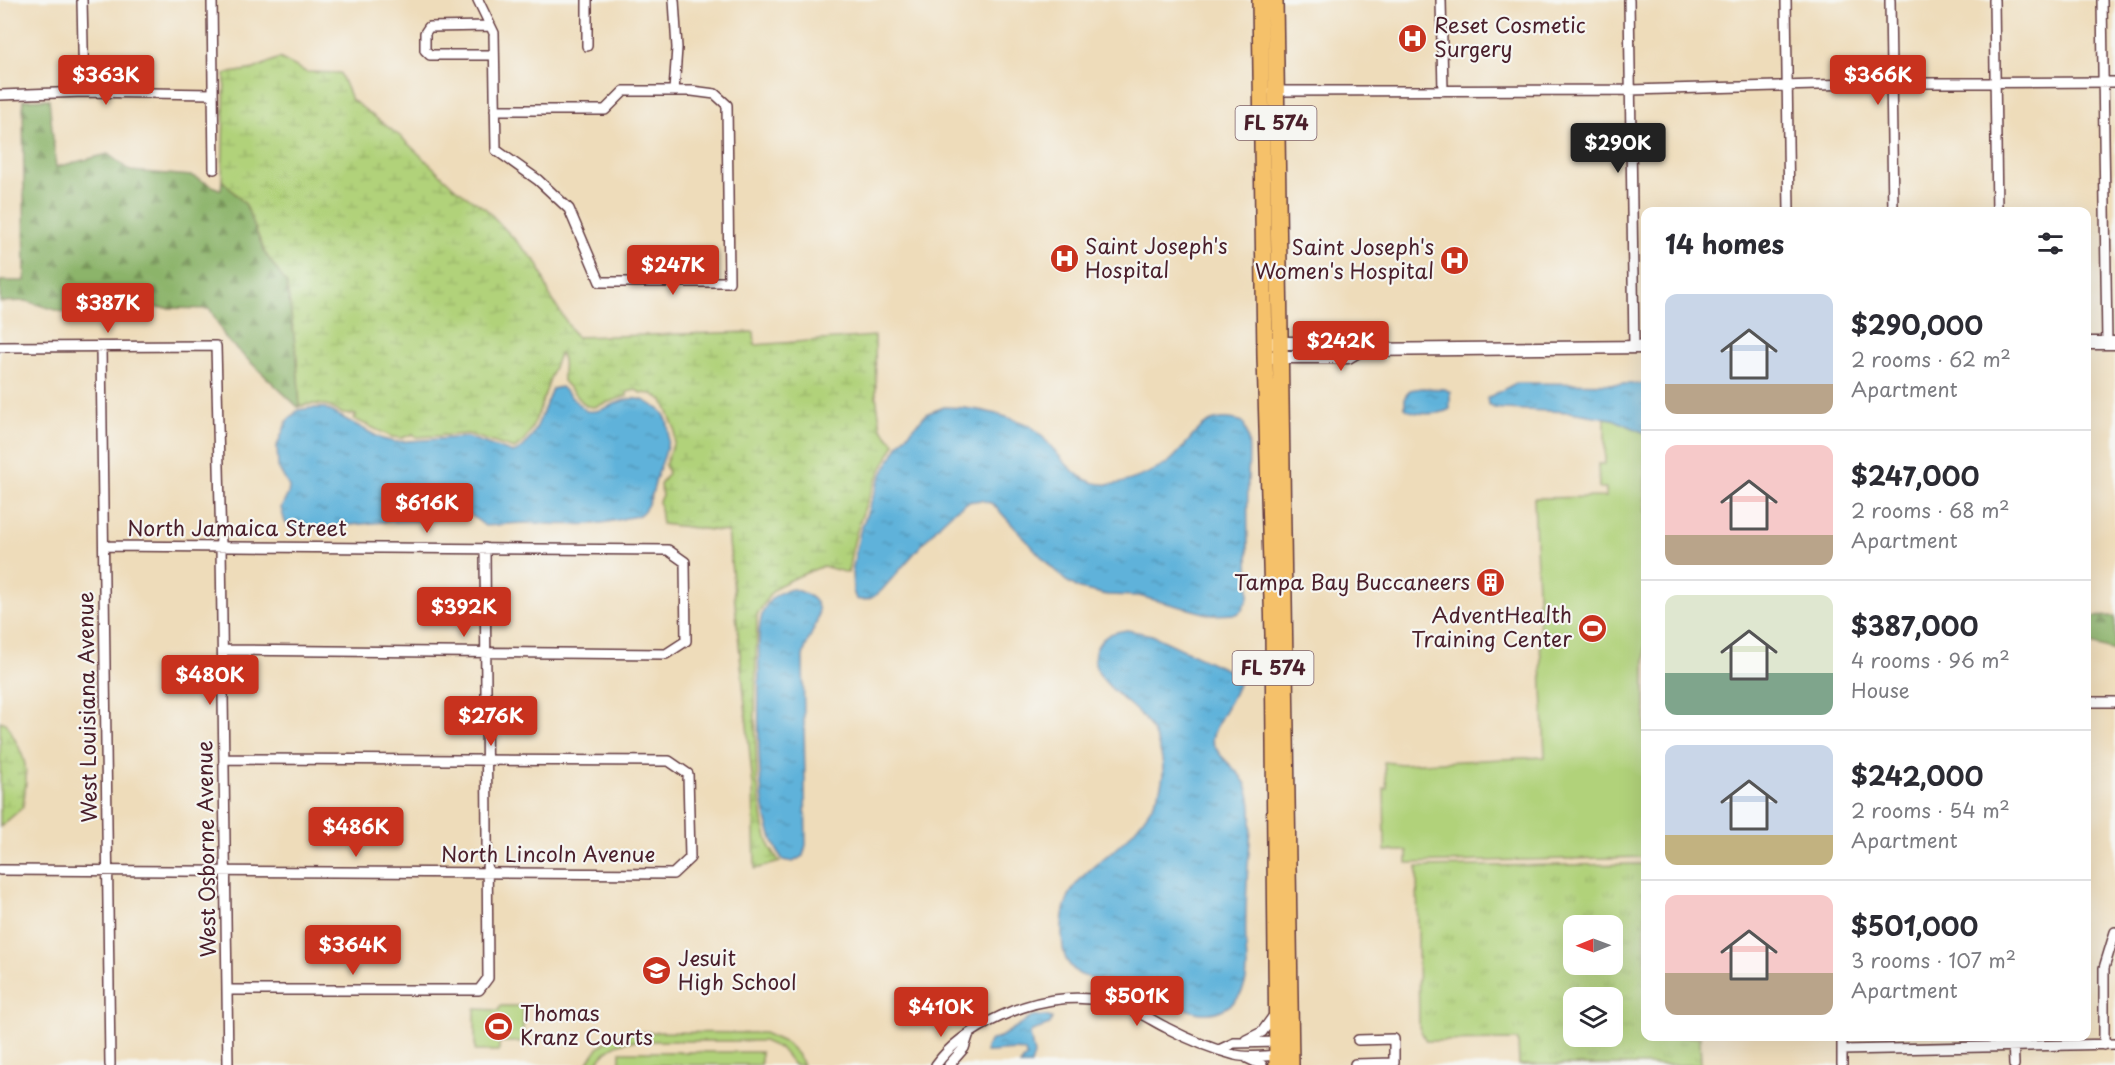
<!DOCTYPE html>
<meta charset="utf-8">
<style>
body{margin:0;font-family:"Playpen Sans",sans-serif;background:#f2f2f3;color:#2b2b33;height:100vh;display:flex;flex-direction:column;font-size:22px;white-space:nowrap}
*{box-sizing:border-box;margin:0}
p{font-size:20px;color:#7c7c81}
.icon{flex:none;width:33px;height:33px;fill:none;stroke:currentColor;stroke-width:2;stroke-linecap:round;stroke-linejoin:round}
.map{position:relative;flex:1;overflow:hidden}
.sheet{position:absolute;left:1641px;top:207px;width:450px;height:834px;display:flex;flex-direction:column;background:#fff;border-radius:12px;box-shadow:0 6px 24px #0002}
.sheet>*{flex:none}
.needle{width:39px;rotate:269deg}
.buttons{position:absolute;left:1563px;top:915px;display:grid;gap:12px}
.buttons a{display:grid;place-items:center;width:60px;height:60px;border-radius:12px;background:#fff;box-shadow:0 6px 24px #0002;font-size:30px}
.price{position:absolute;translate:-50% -51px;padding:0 14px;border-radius:6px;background:#c8321e;color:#fff;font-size:20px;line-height:39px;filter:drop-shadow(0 2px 3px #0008)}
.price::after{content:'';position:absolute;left:50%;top:36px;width:18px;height:14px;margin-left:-9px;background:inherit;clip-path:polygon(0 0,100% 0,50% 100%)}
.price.current{background:#222;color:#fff}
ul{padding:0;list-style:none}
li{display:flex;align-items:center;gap:18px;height:150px;padding:0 24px}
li+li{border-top:2px solid #e1e1e2}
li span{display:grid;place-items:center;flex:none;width:168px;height:120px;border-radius:12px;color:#555}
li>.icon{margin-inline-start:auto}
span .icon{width:72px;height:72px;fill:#fffc;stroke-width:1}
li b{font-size:26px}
h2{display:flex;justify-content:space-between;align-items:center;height:72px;padding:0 24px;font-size:26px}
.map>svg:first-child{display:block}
</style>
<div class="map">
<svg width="2115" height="1065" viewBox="0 0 2115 1065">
<defs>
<pattern id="grass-tufts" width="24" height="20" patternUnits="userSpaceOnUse" patternTransform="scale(1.5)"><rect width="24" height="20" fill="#b1d27a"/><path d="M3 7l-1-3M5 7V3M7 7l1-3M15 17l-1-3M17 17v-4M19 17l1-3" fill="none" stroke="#9ab46a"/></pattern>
<pattern id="forest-firs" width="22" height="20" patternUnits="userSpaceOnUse" patternTransform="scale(1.5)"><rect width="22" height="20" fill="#8cb46a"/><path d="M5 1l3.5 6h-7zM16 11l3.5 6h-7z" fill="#749257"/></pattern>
<pattern id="wetland-marsh" width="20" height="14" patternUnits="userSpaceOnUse" patternTransform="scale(1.5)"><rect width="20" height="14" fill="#b1d27a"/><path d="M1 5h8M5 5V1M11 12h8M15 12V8" fill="none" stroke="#9ab46a"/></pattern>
<pattern id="water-ripples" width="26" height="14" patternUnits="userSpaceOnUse" patternTransform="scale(1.5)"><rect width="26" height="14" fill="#5eb2da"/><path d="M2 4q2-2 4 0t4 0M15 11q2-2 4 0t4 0" fill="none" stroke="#5090b1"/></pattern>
</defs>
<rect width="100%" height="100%" fill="#f6f6f2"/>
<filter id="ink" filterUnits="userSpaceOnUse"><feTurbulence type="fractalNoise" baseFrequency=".0167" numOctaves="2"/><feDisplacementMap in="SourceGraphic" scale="12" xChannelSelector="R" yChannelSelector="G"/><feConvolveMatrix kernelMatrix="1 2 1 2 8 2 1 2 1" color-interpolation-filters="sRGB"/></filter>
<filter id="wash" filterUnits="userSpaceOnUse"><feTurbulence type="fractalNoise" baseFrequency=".008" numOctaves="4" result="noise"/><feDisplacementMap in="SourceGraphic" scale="24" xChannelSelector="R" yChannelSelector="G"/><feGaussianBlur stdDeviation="1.35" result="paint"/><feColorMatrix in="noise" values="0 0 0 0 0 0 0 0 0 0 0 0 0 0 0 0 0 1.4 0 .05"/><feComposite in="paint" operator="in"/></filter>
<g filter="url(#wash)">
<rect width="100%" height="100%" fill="#eedcba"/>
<path fill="url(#grass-tufts)" stroke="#7e7852" stroke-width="1.5" fill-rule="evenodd" d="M1645 864 1646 1036 1700 1037 1701 1065H1519L1518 1040 1426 1041 1419 1027 1417 867ZM1574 926H1612V964H1574ZM1574 998H1612V1036H1574Z"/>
<path fill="url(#forest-firs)" stroke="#6b6a4a" stroke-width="1.5" d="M49 99 56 167 108 154 130 171 192 176 221 190 222 180 246 205 265 253 287 284 297 358 300 406 298 407 226 339 210 309 90 306 79 317 26 301 0 302V281H25L23 100Z
M2115 616V651L2087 643V617Z"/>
<path fill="url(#wetland-marsh)" stroke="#7e7852" stroke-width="1.5" d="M279 58 306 72 340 73 351 99 401 137 455 188 486 209 538 264 550 296 576 337 754 332 755 345 875 336 876 395 881 428 895 444C872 484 854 527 848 573L823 566 799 576 778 586 770 594 757 615 755 716 757 781 764 827 770 848 780 862 755 869 753 786 728 532 662 524 659 501 662 495 660 485 668 473 665 465 674 442 675 429 663 400 652 394 641 393 636 390 627 392V396L594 407 586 406 563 381C562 371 566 361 560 353 548 375 537 439 514 449L468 434 417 437 413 434 402 438 392 437 354 419 356 415 343 414 326 405 312 404 300 406 297 358 287 284 265 253 246 205 222 180 225 74 254 69Z
M0 721 6 723C27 761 29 764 23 807L0 827Z"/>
<path fill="#b1d27a" stroke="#7e7852" stroke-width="1.5" d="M1605 418 1613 419 1645 433V857L1407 863V851H1385L1384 788H1387L1384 762 1402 764 1545 757 1534 498 1606 497V488H1599L1598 464H1605Z
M500 1006H523V1042H499V1051H475V1009L499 1010Z
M634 1032 764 1033 786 1043 797 1054 803 1065H794L781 1049 763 1041H634C617 1042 604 1050 596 1065H587C596 1045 613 1034 634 1032Z
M620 1052H761V1065H620Z"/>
<path fill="url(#water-ripples)" stroke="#546882" stroke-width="1.5" d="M1516 383 1645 384V433L1613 419 1570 412 1504 409 1494 408 1488 404 1487 398Z
M561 387C567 392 583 410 587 411 609 415 626 386 652 405 655 407 661 410 663 413 674 428 667 450 661 465 654 479 653 506 639 515 636 517 630 517 626 518 593 528 560 524 526 523 512 523 499 525 485 526L467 512 459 511 446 517 426 521 385 522 317 528 290 527 285 522 281 508 288 494 289 487 278 467 277 446 287 421 298 410 312 408H325L382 439 395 442 467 437 513 453C534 447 544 407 552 389Z
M1421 388 1445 389 1450 392V409C1440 415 1414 416 1405 408V397L1410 390Z
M944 407C969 407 991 411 1015 420 1021 422 1027 424 1032 427 1060 449 1071 489 1115 484 1129 482 1159 470 1170 461 1196 438 1201 409 1243 422 1252 441 1248 462 1248 482 1247 520 1248 558 1249 596L1242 610 1237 614 1212 615 1139 596 1107 595 1080 589 1066 581 1050 566 993 504 981 500 968 502 955 510 941 523 881 591C873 598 866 602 856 599L853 591 852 571 860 532 880 478 900 443 926 414Z
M793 589C842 603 806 632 803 657L806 845 803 856 793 862 783 860C753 818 759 723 759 672 759 656 757 627 763 612 769 598 778 591 793 589Z
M1127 630 1152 635 1234 673 1239 681C1233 702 1217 718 1212 739 1217 760 1242 769 1248 790 1256 815 1247 857 1247 885 1246 904 1245 924 1246 944 1246 956 1249 972 1245 984 1239 1005 1217 1017 1195 1012 1182 1009 1170 1001 1158 995 1141 988 1124 984 1106 980 1098 979 1087 978 1079 974 1075 971 1070 966 1067 961 1062 953 1063 944 1062 935 1060 890 1083 875 1114 850 1132 835 1158 805 1162 781 1166 761 1157 736 1146 721 1131 701 1082 676 1097 647 1104 634 1114 632 1127 630Z
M1045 1016 1052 1018 1050 1025 1032 1031 1030 1034 1034 1055 1031 1065H1020L1026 1057 1025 1051C1009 1048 999 1053 986 1052V1047L991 1040 997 1039 1032 1017Z"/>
</g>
<g filter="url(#ink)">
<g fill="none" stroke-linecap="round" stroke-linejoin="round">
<defs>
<path id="minor" d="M82 0 84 92
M212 0 214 169
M478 0 494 33 496 150 538 180 569 209 600 282H729L727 105 715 94 692 91H624L605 110H495
M1441 0 1443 91
M1629 0 1634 347
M1786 0 1789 212
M1890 0 1893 212
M1994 0 1997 212
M2102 0 2107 343
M490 26 429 27 425 33V50L430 55H494
M587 46V0
M674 91 677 48 674 0
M1272 91 1630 90 1892 83 2115 82
M0 95 84 92 213 94
M0 347 216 346 221 547 228 1065
M101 348 110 1065
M104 546 668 550 685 562 686 641 666 654 223 650
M2086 702H2115
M0 870 673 874 690 858 688 774 669 761 224 759
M227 990H479L488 978 485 548
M1842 1036V1065
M2013 1036 2014 1065
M1246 1040 1262 1032 1275 1014
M2104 1045V968L2115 932
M1221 1049 1234 1043 1280 1042
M1842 1050 2115 1044
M1247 1058 1262 1065
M1355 1064 1394 1063V1039L1358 1040
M936 1065C952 1042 977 1027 1001 1016 1042 997 1088 991 1131 1009 1143 1014 1155 1022 1167 1028 1188 1039 1212 1049 1235 1055 1248 1058 1264 1056 1277 1055L1279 1057
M949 1065 964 1048 968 1036"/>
<path id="tertiary" d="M1273 343H1351L1360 350
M2086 343H2115
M1273 357H1348L1360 350 1646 347"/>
<path id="primary" d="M1260 0 1265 357 1273 634 1277 1065
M1275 0 1291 1065"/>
</defs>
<use href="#minor" stroke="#633b40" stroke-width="12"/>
<use href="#tertiary" stroke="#633b40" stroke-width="15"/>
<use href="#primary" stroke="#633b40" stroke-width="18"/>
<use href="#minor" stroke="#fff" stroke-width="9"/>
<use href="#tertiary" stroke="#fff" stroke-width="12"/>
<use href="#primary" stroke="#f5c16b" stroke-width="15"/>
</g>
</g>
<defs>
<symbol id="hospital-disc" viewBox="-11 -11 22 22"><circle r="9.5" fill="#c8321e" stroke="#f6f6f2"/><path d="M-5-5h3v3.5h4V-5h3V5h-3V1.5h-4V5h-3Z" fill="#fff"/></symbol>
<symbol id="building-disc" viewBox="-11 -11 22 22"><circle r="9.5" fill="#c8321e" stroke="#f6f6f2"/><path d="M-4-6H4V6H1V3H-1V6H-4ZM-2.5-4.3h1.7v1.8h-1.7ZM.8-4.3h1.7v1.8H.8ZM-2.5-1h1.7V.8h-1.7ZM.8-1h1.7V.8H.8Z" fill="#fff"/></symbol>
<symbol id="stadium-disc" viewBox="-11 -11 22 22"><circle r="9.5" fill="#c8321e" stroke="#f6f6f2"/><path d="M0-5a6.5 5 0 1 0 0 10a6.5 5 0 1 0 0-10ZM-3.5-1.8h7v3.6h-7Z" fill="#fff"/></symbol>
<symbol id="school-disc" viewBox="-11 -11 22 22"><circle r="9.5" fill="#c8321e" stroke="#f6f6f2"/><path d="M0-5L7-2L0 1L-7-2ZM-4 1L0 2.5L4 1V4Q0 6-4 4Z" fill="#fff"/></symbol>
</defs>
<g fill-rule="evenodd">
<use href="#hospital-disc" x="1396" y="22" width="33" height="33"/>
<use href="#hospital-disc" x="1048" y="242" width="33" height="33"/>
<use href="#hospital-disc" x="1438" y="244" width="33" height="33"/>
<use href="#building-disc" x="1474" y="566" width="33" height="33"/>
<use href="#stadium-disc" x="1576" y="612" width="33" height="33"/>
<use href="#school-disc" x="640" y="954" width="33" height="33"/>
<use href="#stadium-disc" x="482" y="1010" width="33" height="33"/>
</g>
<g text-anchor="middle" stroke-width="4.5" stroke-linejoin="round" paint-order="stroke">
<g fill="#f6f6f2" stroke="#7e6067" stroke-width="1.5">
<rect x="1235.5" y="106" width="81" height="34" rx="4.5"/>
<rect x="1232.5" y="651" width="81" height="34" rx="4.5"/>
</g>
<g font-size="20" font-weight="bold" fill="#4a1f2b">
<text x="1276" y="130">FL 574</text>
<text x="1273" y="675">FL 574</text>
</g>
<g font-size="21" fill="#4a1f2b" stroke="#f6f6f2" text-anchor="start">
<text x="1434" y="33">Reset Cosmetic<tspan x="1434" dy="24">Surgery</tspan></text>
<text x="1085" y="254">Saint Joseph's<tspan x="1085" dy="24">Hospital</tspan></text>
<text x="1434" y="255" text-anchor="end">Saint Joseph's<tspan x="1434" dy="24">Women's Hospital</tspan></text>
<text x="1470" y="590" text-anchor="end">Tampa Bay Buccaneers</text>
<text x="1572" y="623" text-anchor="end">AdventHealth<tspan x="1572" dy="24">Training Center</tspan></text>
<text x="678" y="966">Jesuit<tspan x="678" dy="24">High School</tspan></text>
<text x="520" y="1021">Thomas<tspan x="520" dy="24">Kranz Courts</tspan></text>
</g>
<g font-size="21" fill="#4a1f2b" stroke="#f6f6f2">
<text x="237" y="536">North Jamaica Street</text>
<text transform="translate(88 707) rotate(-91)" y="7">West Louisiana Avenue</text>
<text transform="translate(207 849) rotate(-91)" y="7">West Osborne Avenue</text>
<text x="548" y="862">North Lincoln Avenue</text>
</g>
</g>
</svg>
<div class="buttons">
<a><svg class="needle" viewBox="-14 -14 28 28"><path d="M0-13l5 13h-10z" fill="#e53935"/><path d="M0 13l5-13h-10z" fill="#7c7c81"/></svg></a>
<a><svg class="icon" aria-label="layers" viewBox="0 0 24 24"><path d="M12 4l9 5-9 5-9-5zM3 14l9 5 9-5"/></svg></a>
</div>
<b class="price" style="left:106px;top:106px">$363K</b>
<b class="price" style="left:1878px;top:106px">$366K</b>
<b class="price current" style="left:1618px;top:174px">$290K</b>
<b class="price" style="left:673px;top:296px">$247K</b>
<b class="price" style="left:108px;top:334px">$387K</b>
<b class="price" style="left:1341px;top:372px">$242K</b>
<b class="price" style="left:427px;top:534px">$616K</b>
<b class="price" style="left:464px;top:638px">$392K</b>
<b class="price" style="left:210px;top:706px">$480K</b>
<b class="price" style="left:491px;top:747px">$276K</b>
<b class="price" style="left:356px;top:858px">$486K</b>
<b class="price" style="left:353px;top:976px">$364K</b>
<b class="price" style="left:1137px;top:1027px">$501K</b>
<b class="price" style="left:941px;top:1038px">$410K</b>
<section class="sheet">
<h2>14 homes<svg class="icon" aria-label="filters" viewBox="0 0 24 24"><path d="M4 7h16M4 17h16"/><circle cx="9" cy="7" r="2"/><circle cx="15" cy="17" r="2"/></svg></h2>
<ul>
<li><span style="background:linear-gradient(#c9d6e8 75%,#b9a48a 0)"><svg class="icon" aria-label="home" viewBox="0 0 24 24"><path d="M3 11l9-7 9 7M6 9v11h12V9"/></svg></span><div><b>$290,000</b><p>2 rooms · 62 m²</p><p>Apartment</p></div></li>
<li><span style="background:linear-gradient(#f6c9c9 75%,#b9a48a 0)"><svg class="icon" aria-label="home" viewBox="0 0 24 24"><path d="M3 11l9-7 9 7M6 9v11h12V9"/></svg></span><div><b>$247,000</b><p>2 rooms · 68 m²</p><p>Apartment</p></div></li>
<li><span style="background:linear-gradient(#dfe7d0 65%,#7fa58c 0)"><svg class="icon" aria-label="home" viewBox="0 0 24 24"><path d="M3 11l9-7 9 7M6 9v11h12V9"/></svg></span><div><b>$387,000</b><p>4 rooms · 96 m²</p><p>House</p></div></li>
<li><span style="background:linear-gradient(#c9d6e8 75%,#c2b280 0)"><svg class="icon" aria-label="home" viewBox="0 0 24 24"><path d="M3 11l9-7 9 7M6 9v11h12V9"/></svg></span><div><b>$242,000</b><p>2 rooms · 54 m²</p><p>Apartment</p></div></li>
<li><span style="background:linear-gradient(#f6c9c9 65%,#b9a48a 0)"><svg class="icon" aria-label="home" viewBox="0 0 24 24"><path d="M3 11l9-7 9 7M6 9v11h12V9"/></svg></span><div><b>$501,000</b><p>3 rooms · 107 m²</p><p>Apartment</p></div></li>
</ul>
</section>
</div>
